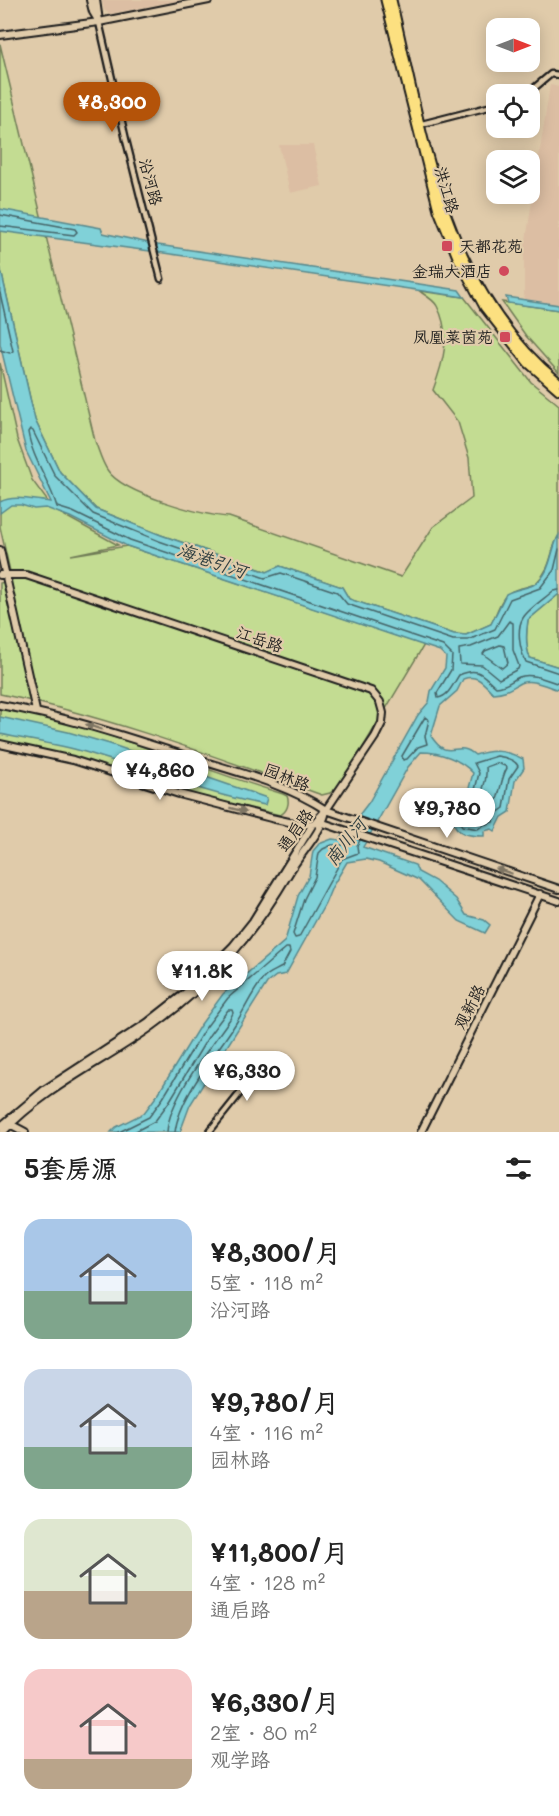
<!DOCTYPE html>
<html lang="zh">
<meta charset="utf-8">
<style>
body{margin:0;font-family:Mali,"LXGW WenKai TC",sans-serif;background:#f6f6f6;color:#222;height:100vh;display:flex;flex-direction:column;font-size:22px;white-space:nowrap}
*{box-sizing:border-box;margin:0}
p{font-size:20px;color:#767676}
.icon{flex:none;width:33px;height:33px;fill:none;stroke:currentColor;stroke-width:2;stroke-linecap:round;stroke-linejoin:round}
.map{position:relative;height:1132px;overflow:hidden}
.drawer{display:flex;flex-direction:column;background:#fff;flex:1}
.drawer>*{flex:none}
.needle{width:39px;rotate:90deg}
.fabs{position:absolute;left:486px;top:18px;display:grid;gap:12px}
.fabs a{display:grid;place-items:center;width:54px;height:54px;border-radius:12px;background:#fff;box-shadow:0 3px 15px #0003;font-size:30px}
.price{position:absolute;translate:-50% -51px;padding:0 14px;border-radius:21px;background:#fff;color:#222;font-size:20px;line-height:39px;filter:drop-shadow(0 2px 3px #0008)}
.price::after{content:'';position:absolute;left:50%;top:36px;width:18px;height:14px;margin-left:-9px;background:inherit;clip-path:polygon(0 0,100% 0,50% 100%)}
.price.current{background:#b45309;color:#fff}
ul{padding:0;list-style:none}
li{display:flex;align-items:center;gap:18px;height:150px;padding:0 24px}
li span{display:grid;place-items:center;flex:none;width:168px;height:120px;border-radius:18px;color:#555}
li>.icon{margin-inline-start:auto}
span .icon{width:72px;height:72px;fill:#fffc;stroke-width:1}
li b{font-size:26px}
h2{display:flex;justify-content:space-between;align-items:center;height:72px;padding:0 24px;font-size:26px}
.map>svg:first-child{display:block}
</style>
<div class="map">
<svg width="559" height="1132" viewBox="0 0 559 1132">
<rect width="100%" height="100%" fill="#e0cbaa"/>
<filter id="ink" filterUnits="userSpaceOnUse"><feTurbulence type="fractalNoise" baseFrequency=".0167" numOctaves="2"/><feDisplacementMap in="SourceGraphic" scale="12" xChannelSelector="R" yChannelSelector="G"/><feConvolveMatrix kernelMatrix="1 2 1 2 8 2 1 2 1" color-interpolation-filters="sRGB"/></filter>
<g filter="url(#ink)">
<path fill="#dcbea3" d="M102 0H181L110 14 104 10Z
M550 85 559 87V305L524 300V253Z
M279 145H313L322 186 290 193Z"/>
<path fill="#c3dc92" stroke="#707c57" stroke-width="1.5" d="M0 44 95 441C99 451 102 463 108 471 124 494 201 515 229 517L401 577 433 527 472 498 469 458 458 422 433 390C443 363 452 335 437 306 434 300 425 295 419 291L464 297 531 382 559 405V535C549 552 553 566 537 582 532 587 522 587 515 590 500 595 498 612 491 624L466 635 454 634 349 599 342 587 280 566 268 572 161 535 96 509 60 472 35 420 0 266Z
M502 302 559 310V373L526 336Z
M0 363 17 439 32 480 54 510 118 545 71 555 127 546 424 645 341 784 330 793 322 795C216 757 111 717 0 694V583L12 580 0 527Z
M559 594V667L530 658C525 646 526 633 528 620Z
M0 709C98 724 189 766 283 794L287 796C290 803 287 812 280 815L182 792 62 754 0 741Z"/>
<path fill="#80d1d8" stroke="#58898d" stroke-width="1.5" d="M0 209 101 228 103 233 158 245 459 290 464 297 150 251 0 231Z
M0 266 35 420 60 472 96 509 161 535 267 572 280 566 342 587 349 599 454 634 466 635 491 624 506 594C515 589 524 589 533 585 552 575 550 550 559 535V594L528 620C526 633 525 646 530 658L559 667V690C548 687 532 678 520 683 509 689 507 692 493 693 483 683 478 674 463 679L457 691 440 706 431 736C449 764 456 738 475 755 493 749 505 750 523 759L524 768 515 781 510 812 502 817 495 831 492 829 484 831V836C470 836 456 835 452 819L469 788 473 773C460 759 440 752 421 752L408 767 363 847 415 865 418 872 435 881 456 899 466 915 484 920 490 925 485 933 459 921 419 880 379 862 366 859 347 862 332 887 325 904 286 974 276 976 267 983 190 1105 180 1132H111L116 1127 144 1113 158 1094 199 1027 223 994 285 941 298 896 309 876 313 851 319 844 332 839 340 840 369 802 418 715 429 702 431 691 445 668 446 657 440 651 127 546 70 517 46 508 34 509 21 505H11L0 513V502C14 494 36 501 51 502L26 451 0 344Z
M506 297 559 305V310L508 303Z
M0 717 68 732 110 744 267 798 265 805C204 793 145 770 85 752 58 744 28 740 0 734Z"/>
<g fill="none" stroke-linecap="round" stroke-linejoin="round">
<path stroke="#446467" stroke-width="1.5" d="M0 215 75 229 77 232 74 235 0 226
M0 293 13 351 10 353 0 350
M559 549 554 570 540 588 510 599 495 629 468 640H453L347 604 337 592 281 573 265 578 159 541 93 514 55 476 33 431 30 429 28 432C32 458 50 482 57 507L73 512 130 540 443 646 452 655 451 670 437 693 438 698C449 696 453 684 459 675 479 666 482 675 496 687 508 686 510 681 519 677 531 672 547 680 559 684
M559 590 553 591C545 598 527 610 523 618 516 629 520 651 526 662L559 673
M509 621 513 623V650L519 666 518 669 499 679 482 665 460 664 459 649 471 647 498 636Z
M500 645 504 646 508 663 502 668 483 654 485 651Z
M425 717 429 720 425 736 427 744 418 747 407 759 403 760 402 756Z
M497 756C504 757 515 759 518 766L509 779 504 808 497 813 493 822 483 825 478 829 462 826 458 819 475 790 479 773 474 763Z
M497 763 505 766 507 768C498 783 501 811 482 817 476 819 475 822 469 820L468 817C477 800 488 787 486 767Z
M350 837 343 845H332L323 849 319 853 315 877 304 899 293 934 295 938 299 937 342 859 358 853 357 846 360 840
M119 1132 149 1117 163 1098 204 1030 228 998 286 948H289L290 952 282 967C275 971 268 973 263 979 252 992 245 1009 236 1023 217 1053 179 1097 175 1132
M134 1132 155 1121 169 1102 210 1034 228 1010H232L233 1013 230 1019C211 1046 169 1099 167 1132"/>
<defs>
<path id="street" d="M99 22 126 140 161 279
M527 94 551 74 559 75
M418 125 496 105
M209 1132 268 1058"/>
<path id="secondary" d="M90 0 93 12 99 22
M96 0 99 21
M0 35 99 22 209 0
M0 550 36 711
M0 575H26L371 691 380 702 383 713 382 723 375 737 326 810 313 824 253 921 233 946 189 990 147 1023 44 1090 0 1127
M0 705C64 716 124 736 186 756 233 771 285 783 326 810L559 889
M0 744 73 760 179 794 271 818 298 824 323 823 559 901
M8 1123 25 1132
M3 1132C44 1088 102 1062 151 1027 211 984 252 936 289 873 301 852 321 834 326 811
M421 1132 540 894"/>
<path id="primary" d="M385 0 438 210 457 257 484 307 528 363 559 390
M392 0C424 137 443 288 559 382"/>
</defs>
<use href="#street" stroke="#1c1c1c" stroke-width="9"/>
<use href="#secondary" stroke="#1c1c1c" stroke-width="10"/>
<use href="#primary" stroke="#1c1c1c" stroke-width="11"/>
<use href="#street" stroke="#e0cbaa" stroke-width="4.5"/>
<use href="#secondary" stroke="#e0cbaa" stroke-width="6"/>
<use href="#primary" stroke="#fce080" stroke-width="7"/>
</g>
<defs><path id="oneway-solid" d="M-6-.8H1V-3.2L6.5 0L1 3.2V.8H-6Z" transform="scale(1.5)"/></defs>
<g fill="#7e7463">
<use href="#oneway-solid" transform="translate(94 727) rotate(-162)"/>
<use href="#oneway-solid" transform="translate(238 810) rotate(15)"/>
<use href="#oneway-solid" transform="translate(504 871) rotate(-161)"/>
</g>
</g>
<g fill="#d1495b" stroke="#e0cbaa" stroke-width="2">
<rect x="441" y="240" width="12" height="12" rx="3"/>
<circle cx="504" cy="271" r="6"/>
<rect x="499" y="331" width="12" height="12" rx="3"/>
</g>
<g text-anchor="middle" stroke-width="4.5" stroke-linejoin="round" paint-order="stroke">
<g font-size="16" fill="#1c1c1c" stroke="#e0cbaa">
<text transform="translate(151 182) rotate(75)" y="6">沿河路</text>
<text transform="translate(447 190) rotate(74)" y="6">洪江路</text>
<text transform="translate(260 639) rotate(19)" y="6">江岳路</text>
<text transform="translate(287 777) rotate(21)" y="6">园林路</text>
<text transform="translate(295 830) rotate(-54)" y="6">通启路</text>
<text transform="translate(469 1007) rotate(-63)" y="6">观新路</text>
</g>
<g font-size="16" fill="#1c1c1c" stroke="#e0cbaa" text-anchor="end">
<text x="459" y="252" text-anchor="start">天都花苑</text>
<text x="492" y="277">金瑞大酒店</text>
<text x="493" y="343">凤凰莱茵苑</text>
</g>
<g font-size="18" font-style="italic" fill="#304042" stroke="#e0cbaa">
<text transform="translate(212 561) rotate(19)" y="6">海港引河</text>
<text transform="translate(346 842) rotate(-51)" y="6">南川河</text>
</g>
</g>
</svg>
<div class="fabs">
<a><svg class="needle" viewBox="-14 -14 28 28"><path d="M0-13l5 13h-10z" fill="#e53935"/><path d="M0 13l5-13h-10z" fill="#767676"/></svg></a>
<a><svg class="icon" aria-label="locate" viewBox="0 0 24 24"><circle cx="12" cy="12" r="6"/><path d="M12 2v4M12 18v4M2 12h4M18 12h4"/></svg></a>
<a><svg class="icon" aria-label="layers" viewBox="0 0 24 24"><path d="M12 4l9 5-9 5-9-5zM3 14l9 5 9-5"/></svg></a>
</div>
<b class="price current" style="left:112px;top:133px">¥8,300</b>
<b class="price" style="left:160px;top:801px">¥4,860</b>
<b class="price" style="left:447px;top:839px">¥9,780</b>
<b class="price" style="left:202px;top:1002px">¥11.8K</b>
<b class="price" style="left:247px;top:1102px">¥6,330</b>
</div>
<section class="drawer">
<h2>5套房源<svg class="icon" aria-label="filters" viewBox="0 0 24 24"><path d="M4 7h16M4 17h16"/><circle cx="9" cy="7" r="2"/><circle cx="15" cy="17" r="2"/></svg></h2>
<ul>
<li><span style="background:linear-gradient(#a9c7e8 60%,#7fa58c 0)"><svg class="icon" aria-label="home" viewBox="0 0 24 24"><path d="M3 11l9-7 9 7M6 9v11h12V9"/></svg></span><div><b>¥8,300/月</b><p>5室 · 118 m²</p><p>沿河路</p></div></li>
<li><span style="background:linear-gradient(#c9d6e8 65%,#7fa58c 0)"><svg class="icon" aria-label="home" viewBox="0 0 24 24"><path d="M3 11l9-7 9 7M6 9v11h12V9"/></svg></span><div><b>¥9,780/月</b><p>4室 · 116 m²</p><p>园林路</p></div></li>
<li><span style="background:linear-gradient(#dfe7d0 60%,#b9a48a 0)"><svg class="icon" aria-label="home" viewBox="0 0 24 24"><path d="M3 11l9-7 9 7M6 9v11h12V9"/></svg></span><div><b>¥11,800/月</b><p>4室 · 128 m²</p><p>通启路</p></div></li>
<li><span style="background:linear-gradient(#f6c9c9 75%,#b9a48a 0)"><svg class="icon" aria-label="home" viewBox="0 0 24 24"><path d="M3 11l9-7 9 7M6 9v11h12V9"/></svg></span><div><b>¥6,330/月</b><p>2室 · 80 m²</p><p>观学路</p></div></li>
</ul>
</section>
